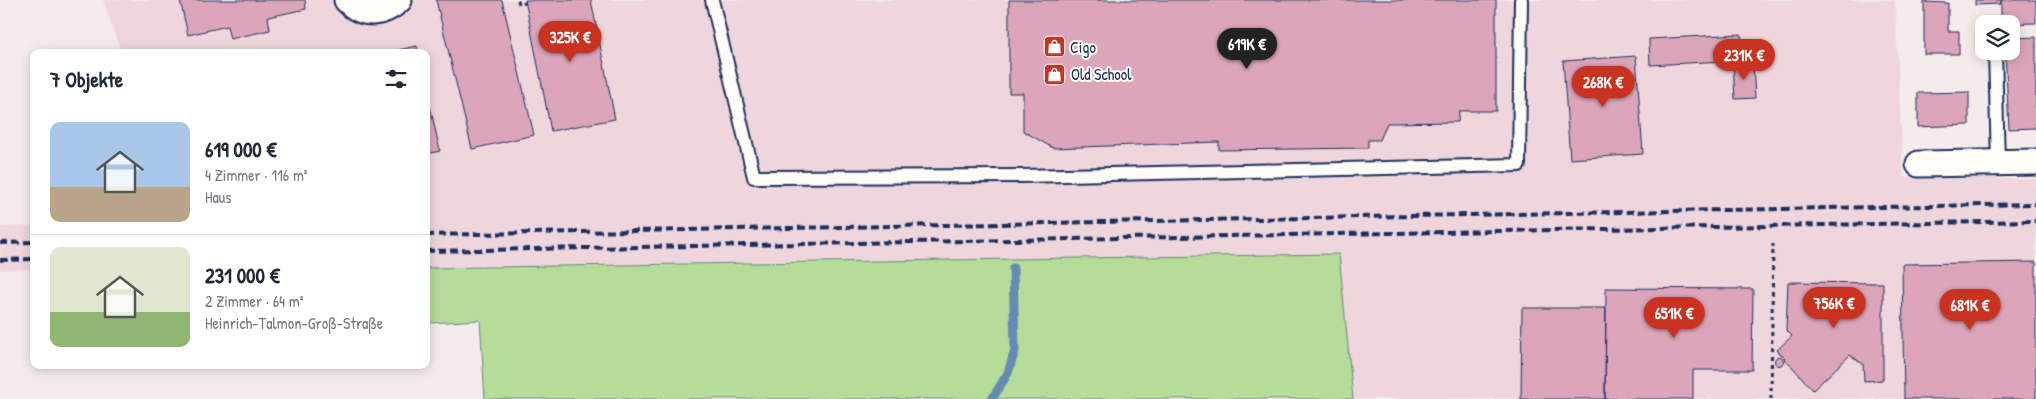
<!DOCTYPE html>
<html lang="de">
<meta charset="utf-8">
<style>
body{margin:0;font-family:"Patrick Hand",sans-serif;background:#f6f6f7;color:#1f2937;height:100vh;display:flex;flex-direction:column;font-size:19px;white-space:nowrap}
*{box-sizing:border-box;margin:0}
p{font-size:16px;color:#747a83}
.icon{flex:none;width:28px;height:28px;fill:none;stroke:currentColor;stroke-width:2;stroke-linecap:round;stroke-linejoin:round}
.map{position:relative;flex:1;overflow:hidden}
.sheet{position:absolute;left:30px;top:49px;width:400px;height:320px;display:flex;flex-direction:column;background:#fff;border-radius:10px;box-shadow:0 2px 12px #0003}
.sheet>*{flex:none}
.tools{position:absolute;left:1975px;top:15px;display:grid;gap:10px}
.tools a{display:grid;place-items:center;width:45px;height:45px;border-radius:10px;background:#fff;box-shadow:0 2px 12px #0003;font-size:25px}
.price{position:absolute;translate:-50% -42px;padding:0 11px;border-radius:18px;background:#c8321e;color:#fff;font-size:16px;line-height:32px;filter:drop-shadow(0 1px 2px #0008)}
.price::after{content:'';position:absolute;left:50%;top:30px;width:15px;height:11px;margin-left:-8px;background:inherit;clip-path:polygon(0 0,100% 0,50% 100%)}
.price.active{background:#222;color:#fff}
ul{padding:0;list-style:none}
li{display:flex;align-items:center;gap:15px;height:125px;padding:0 20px}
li+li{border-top:1px solid #e0e1e3}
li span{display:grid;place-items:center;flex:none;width:140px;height:100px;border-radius:10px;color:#555}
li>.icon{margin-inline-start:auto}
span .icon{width:60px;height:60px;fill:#fffc;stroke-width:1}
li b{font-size:21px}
h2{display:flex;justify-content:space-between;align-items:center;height:60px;padding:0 20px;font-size:21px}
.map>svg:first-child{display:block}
</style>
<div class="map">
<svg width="2036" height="399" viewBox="0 0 2036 399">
<rect width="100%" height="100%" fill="#f6ebeb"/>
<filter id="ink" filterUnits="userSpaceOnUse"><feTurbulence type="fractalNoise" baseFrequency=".02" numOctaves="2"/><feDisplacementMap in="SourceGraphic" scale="10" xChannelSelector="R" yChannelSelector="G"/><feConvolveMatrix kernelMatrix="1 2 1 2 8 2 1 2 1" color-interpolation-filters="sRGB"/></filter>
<g filter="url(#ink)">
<path fill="#eed6dc" d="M103 0H1895L1903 177 2036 179V399H1353L1338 254 426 268V52H121Z
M34 226V269L0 270V227Z"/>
<path fill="#b5dc98" stroke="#68867b" d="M1339 254 1353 399H485L480 320 431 323 426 297 428 268Z"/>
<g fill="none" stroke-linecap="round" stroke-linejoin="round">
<path stroke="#648bb6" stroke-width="9" d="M992 399 1008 373 1015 350 1013 268"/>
</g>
<path fill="#dca5ba" stroke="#1b2f5e" d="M180 0H305L306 9 268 17 270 30 230 39 227 26 188 35Z
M436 0H502L534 135 472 149Z
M525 0H591L615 119 551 131Z
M1009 0H1496V111H1459L1458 122 1387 123 1380 140H1368V148L1219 150V142L1053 148 1023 131V93H1009Z
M1975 0H2001V4L1975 5Z
M2001 0H2036V23L2001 24Z
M1924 2 1948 3V31H1959V54H1924Z
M1741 34 1743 60 1650 65 1649 39Z
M2036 37V128L2009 129 2005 51H2011V38Z
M417 46 418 52H388Z
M1636 56 1643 154 1570 159 1563 61Z
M1733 63H1753L1755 98 1735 99Z
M426 88 440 151 426 154Z
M1969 92V125L1918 127V93Z
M2036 262V399H1904L1902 264Z
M1788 282 1883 283V380L1864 381 1863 364 1850 355 1813 390 1777 350 1792 336 1786 330Z
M1606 288 1753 289 1752 370H1693V399H1605Z
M1522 308H1606L1605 399H1521Z
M1774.5 361a4.5 4.5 0 1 1 9 0a4.5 4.5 0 1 1-9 0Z"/>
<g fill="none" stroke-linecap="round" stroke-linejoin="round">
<defs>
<path id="service" d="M712 0 754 177 1021 176 1519 165 1521 0
M1995 51 1998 163"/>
<path id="minor" d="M347 0C363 17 383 15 399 0
M1919 164 2036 162"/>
</defs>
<use href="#service" stroke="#1b2f5e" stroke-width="16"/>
<use href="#minor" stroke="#1b2f5e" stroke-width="29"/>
<path stroke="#1b2f5e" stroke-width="3" stroke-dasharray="4 4" stroke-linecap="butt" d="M518 0 519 4 526 3
M1771 399 1773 244"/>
<use href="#service" stroke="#fdfcf7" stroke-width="12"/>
<use href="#minor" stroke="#fdfcf7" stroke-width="25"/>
<path stroke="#1b2f5e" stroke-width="4" stroke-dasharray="8 4" stroke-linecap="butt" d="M426 235 2036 204
M0 243 34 242
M426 251 2036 221
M0 260 34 259"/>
</g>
</g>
<defs>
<symbol id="shop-square" viewBox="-11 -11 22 22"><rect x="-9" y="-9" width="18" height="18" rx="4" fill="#c8321e" stroke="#fdfcf7"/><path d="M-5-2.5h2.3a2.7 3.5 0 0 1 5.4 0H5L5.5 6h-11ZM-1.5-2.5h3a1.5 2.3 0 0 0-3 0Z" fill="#fff"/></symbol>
</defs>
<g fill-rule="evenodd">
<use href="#shop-square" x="1042" y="34" width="25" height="25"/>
<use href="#shop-square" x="1042" y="62" width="25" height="25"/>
</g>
<g text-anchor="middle" stroke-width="4" stroke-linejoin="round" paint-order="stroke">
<g font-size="16" fill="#1b2f5e" stroke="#fdfcf7" text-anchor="start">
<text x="1070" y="53">Cigo</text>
<text x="1071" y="80">Old School</text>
</g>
</g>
</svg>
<div class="tools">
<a><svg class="icon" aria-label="layers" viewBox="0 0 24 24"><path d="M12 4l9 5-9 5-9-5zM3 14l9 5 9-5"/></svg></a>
</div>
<b class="price" style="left:570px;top:63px">325K €</b>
<b class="price active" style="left:1247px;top:70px">619K €</b>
<b class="price" style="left:1744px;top:81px">231K €</b>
<b class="price" style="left:1603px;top:108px">268K €</b>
<b class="price" style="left:1834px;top:329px">756K €</b>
<b class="price" style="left:1970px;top:331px">681K €</b>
<b class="price" style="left:1674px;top:339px">651K €</b>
<section class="sheet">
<h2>7 Objekte<svg class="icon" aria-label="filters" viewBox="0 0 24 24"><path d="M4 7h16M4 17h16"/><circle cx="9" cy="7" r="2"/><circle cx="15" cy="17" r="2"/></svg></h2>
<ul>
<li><span style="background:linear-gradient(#a9c7e8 65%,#b9a48a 0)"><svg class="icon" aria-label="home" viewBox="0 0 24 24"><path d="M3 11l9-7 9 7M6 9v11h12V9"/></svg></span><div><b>619 000 €</b><p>4 Zimmer · 116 m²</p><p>Haus</p></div></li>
<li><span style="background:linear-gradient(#dfe7d0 65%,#8fb573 0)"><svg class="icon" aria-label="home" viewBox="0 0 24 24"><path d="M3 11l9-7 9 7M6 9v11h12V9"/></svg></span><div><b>231 000 €</b><p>2 Zimmer · 64 m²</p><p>Heinrich-Talmon-Groß-Straße</p></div></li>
</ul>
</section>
</div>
